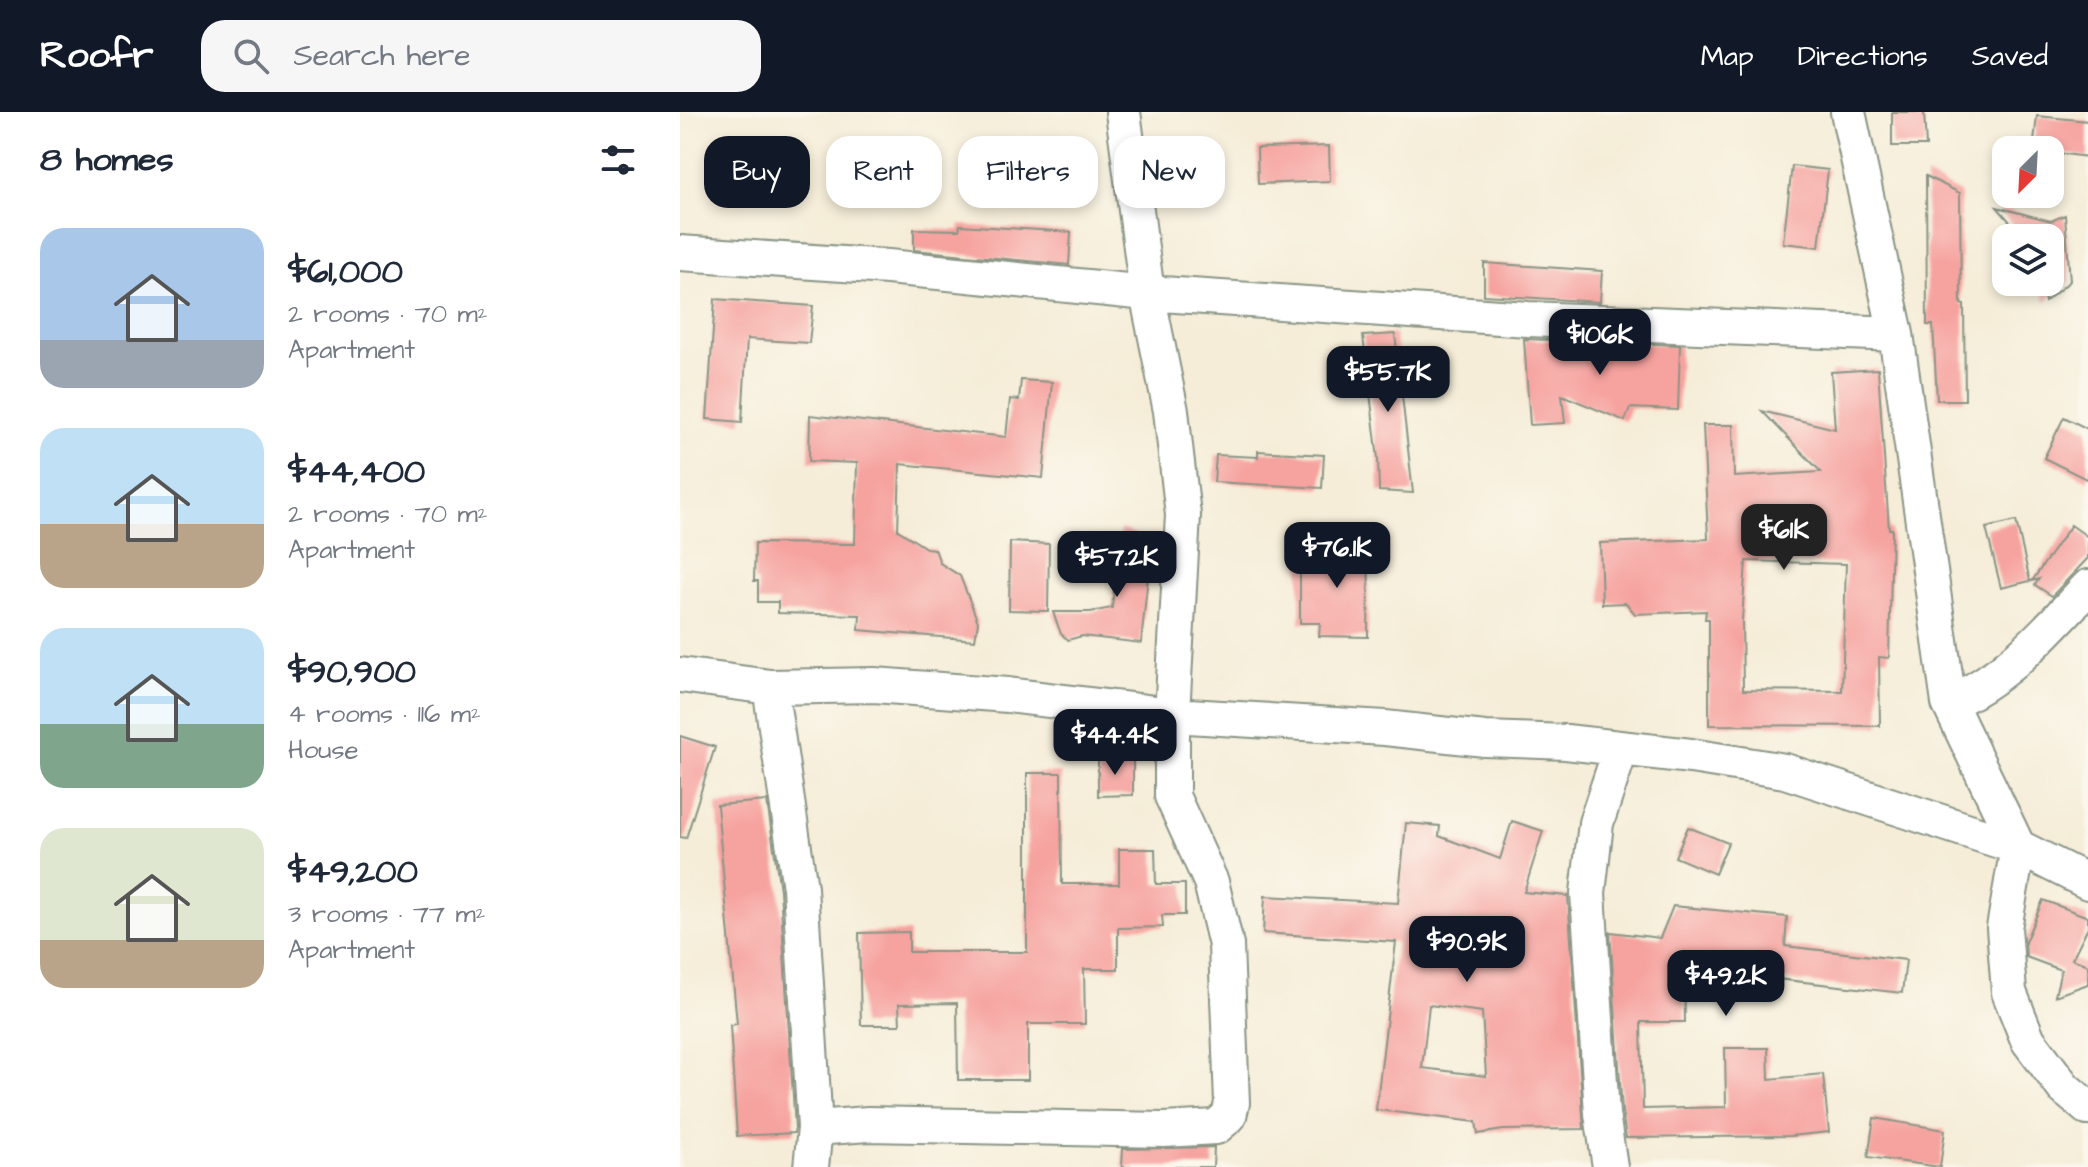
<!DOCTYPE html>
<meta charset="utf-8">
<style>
body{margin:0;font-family:"Architects Daughter",sans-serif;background:#f6f6f7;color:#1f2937;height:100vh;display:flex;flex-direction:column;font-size:30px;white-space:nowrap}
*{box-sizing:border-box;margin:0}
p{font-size:26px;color:#747a83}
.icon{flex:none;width:44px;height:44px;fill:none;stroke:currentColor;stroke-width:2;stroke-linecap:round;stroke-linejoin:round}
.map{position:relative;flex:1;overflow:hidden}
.details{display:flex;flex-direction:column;background:#fff;width:680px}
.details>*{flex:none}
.top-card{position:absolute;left:24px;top:24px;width:760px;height:72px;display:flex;gap:16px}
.needle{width:52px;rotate:204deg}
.controls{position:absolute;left:1312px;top:24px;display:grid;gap:16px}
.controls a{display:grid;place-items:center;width:72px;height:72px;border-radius:16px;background:#fff;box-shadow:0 4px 12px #0003;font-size:40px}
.price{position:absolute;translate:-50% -68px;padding:0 18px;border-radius:16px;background:#111827;color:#fff;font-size:26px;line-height:52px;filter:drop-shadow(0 2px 4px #0008)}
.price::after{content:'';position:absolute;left:50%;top:48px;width:24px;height:18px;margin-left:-12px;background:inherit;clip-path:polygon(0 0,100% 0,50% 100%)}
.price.selected{background:#222;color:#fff}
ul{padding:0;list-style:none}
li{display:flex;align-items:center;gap:24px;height:200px;padding:0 40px}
li span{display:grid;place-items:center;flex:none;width:224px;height:160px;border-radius:24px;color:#555}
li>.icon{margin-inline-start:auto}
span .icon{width:96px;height:96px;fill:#fffc;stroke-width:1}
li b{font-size:34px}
h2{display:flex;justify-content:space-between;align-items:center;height:96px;padding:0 40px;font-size:34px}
.tag{padding:0 28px;border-radius:24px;background:#fff;box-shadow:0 4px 12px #0003;font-size:28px;line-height:72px}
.tag.selected{background:#111827;color:#fff}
header{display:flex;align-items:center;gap:48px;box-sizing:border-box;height:112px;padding:0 40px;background:#111827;color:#fff}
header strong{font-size:38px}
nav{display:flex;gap:44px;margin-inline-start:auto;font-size:28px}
.search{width:560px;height:72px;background:#f6f6f7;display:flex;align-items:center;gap:20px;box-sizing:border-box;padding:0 28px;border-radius:24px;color:#747a83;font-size:30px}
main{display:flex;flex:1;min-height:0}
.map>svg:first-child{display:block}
</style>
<header>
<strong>Roofr</strong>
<div class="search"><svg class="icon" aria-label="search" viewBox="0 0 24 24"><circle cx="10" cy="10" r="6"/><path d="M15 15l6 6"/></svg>Search here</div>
<nav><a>Map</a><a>Directions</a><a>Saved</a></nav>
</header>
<main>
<section class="details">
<h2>8 homes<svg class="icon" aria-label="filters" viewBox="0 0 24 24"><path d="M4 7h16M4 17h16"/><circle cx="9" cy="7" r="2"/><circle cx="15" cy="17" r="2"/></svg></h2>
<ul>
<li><span style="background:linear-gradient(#a9c7e8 70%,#9aa5b1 0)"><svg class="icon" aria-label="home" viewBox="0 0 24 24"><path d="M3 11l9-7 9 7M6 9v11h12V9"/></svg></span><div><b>$61,000</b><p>2 rooms · 70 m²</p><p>Apartment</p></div></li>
<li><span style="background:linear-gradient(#bfe0f5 60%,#b9a48a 0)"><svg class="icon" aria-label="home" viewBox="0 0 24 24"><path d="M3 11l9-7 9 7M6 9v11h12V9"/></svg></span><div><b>$44,400</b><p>2 rooms · 70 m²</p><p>Apartment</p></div></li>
<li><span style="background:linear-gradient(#bfe0f5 60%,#7fa58c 0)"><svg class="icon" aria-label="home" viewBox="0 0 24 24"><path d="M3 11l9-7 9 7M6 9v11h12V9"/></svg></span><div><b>$90,900</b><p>4 rooms · 116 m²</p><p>House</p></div></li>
<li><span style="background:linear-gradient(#dfe7d0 70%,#b9a48a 0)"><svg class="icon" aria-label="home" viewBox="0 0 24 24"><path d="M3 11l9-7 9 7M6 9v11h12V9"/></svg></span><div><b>$49,200</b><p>3 rooms · 77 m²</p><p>Apartment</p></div></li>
</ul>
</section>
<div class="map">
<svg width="1408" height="1055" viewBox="0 0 1408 1055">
<rect width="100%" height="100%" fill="#fbf7ec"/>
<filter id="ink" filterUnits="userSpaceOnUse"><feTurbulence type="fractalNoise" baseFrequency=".0125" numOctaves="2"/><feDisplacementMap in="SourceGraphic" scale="16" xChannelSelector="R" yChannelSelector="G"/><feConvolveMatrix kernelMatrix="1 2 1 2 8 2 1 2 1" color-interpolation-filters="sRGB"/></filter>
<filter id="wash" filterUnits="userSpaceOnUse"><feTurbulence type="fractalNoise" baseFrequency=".006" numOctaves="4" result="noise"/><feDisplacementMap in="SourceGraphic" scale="32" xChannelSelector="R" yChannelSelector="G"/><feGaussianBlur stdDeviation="1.8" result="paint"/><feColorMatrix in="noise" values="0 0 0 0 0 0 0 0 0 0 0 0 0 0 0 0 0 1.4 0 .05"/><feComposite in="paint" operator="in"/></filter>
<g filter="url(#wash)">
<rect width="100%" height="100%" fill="#f5edd8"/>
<g id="blocks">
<path fill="#f6a29f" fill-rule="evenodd" d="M1212 0H1244L1246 34H1212Z
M1357 4 1408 9V45L1370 40V38H1353Z
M649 34 650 69 578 72 577 36Z
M1112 54 1148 58 1139 135 1103 131Z
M1246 64 1280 81 1281 192 1284 193 1285 288H1257L1253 213H1247Z
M1317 95 1371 109 1385 103 1390 169 1365 190 1361 170H1370V126H1344Z
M280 113 391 120 389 153 234 138V117L279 118Z
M804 151 922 159 920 190 804 183Z
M35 187 133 194 129 231 67 227 62 310 27 307Z
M715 222 733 381 699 379 698 347 683 224Z
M844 227 1000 233 998 298 950 296 945 309 882 283 885 311 850 313Z
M1198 257 1209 417H1212L1209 546 1199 545 1200 614 1029 613V507H1025L1026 499 955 502 946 491 922 492 920 431 1028 427 1023 313H1053L1054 365 1141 360 1082 299 1155 317 1151 260ZM1066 449 1166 452 1162 579 1063 578 1062 508Z
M341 268 372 270 363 366 220 352 218 418 246 436 255 437 260 451 280 464 298 510 295 528 179 518 180 503 98 501V490H78V469H74L75 431 175 432 177 351 129 349 130 303 326 325 330 287 339 288Z
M1384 305 1408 317V368L1364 346Z
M578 339 644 343 642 376 534 370 536 343 578 345Z
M1336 409 1350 469 1321 476 1306 416Z
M1391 413 1408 425V446L1372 484 1355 473 1359 467 1352 469Z
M440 417 473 428 462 463 468 464 461 531 402 524 388 528 381 522 373 500H410L432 496Z
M653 426H689L688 525 639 524 640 511H620V445L653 446Z
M330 430 369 432 368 499 329 498Z
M0 624 35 635 6 726 0 725Z
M418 646H453V683L418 684Z
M347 661H381L382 772H439V737H475L476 772H505V803H482L483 815 438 816V857H404L405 912H348V968H278L277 891 219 892 220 913H181L179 821 229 820V840H347Z
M87 689 100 778 115 1016 114 1021 57 1024 50 913 57 912 37 693Z
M832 709 863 719 844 780 888 784 904 1017 823 1018 798 1022 796 1010 696 998 716 830 583 821 585 784 718 791 726 711 760 714 759 724 820 747ZM749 893 802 900 806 964 742 956Z
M1008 715 1048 731 1035 762 995 745Z
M1363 788 1408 805V815L1392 847 1408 853V872L1375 884 1381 858 1346 845 1345 830Z
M993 794 1107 805 1105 834 1226 848 1222 881 1079 865V869L1004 861 1005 910H961L963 997 1046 995 1045 936H1088L1089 967 1143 962 1149 1020 1110 1024 946 1026 942 1000 930 820 980 826Z
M1194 1006 1265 1018 1260 1055 1188 1045Z
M534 1035 533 1055H442L443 1037Z"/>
</g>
</g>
<g filter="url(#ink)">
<use href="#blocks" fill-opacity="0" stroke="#8a9586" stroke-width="2"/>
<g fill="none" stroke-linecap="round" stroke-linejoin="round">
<defs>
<path id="minor" d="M1168 0 1216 222 1269 591 1338 735 1324 816 1329 880 1348 928 1384 976 1408 996
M0 141 208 155 467 181 443 0
M0 563 90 575 194 573 328 583 492 603 705 616 805 627 886 630 1011 644 1105 659 1338 735 1408 770
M90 575 120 776 135 1016 131 1055
M1269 591C1326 566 1366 520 1408 475
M135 1016 188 1012 484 1018 536 1015 549 1004 552 991 546 833 531 770 492 684V603L503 403 491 299 467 181 848 207 1216 222
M930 1055 922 1002 908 781 916 711 941 636"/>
</defs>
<use href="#minor" stroke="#8a9586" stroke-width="38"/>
<use href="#minor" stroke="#fff" stroke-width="34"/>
</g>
</g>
</svg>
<div class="controls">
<a><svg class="needle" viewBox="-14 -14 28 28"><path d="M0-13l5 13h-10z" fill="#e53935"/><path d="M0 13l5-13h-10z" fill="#747a83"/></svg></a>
<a><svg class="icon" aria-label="layers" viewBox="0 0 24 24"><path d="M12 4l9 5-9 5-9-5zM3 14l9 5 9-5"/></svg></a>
</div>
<b class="price" style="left:920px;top:265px">$106K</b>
<b class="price" style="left:708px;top:302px">$55.7K</b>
<b class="price selected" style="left:1104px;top:460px">$61K</b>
<b class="price" style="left:657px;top:478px">$76.1K</b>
<b class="price" style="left:437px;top:487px">$57.2K</b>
<b class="price" style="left:435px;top:665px">$44.4K</b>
<b class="price" style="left:787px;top:872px">$90.9K</b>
<b class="price" style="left:1046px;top:906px">$49.2K</b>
<div class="top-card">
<a class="tag selected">Buy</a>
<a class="tag">Rent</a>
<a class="tag">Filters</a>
<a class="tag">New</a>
</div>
</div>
</main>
